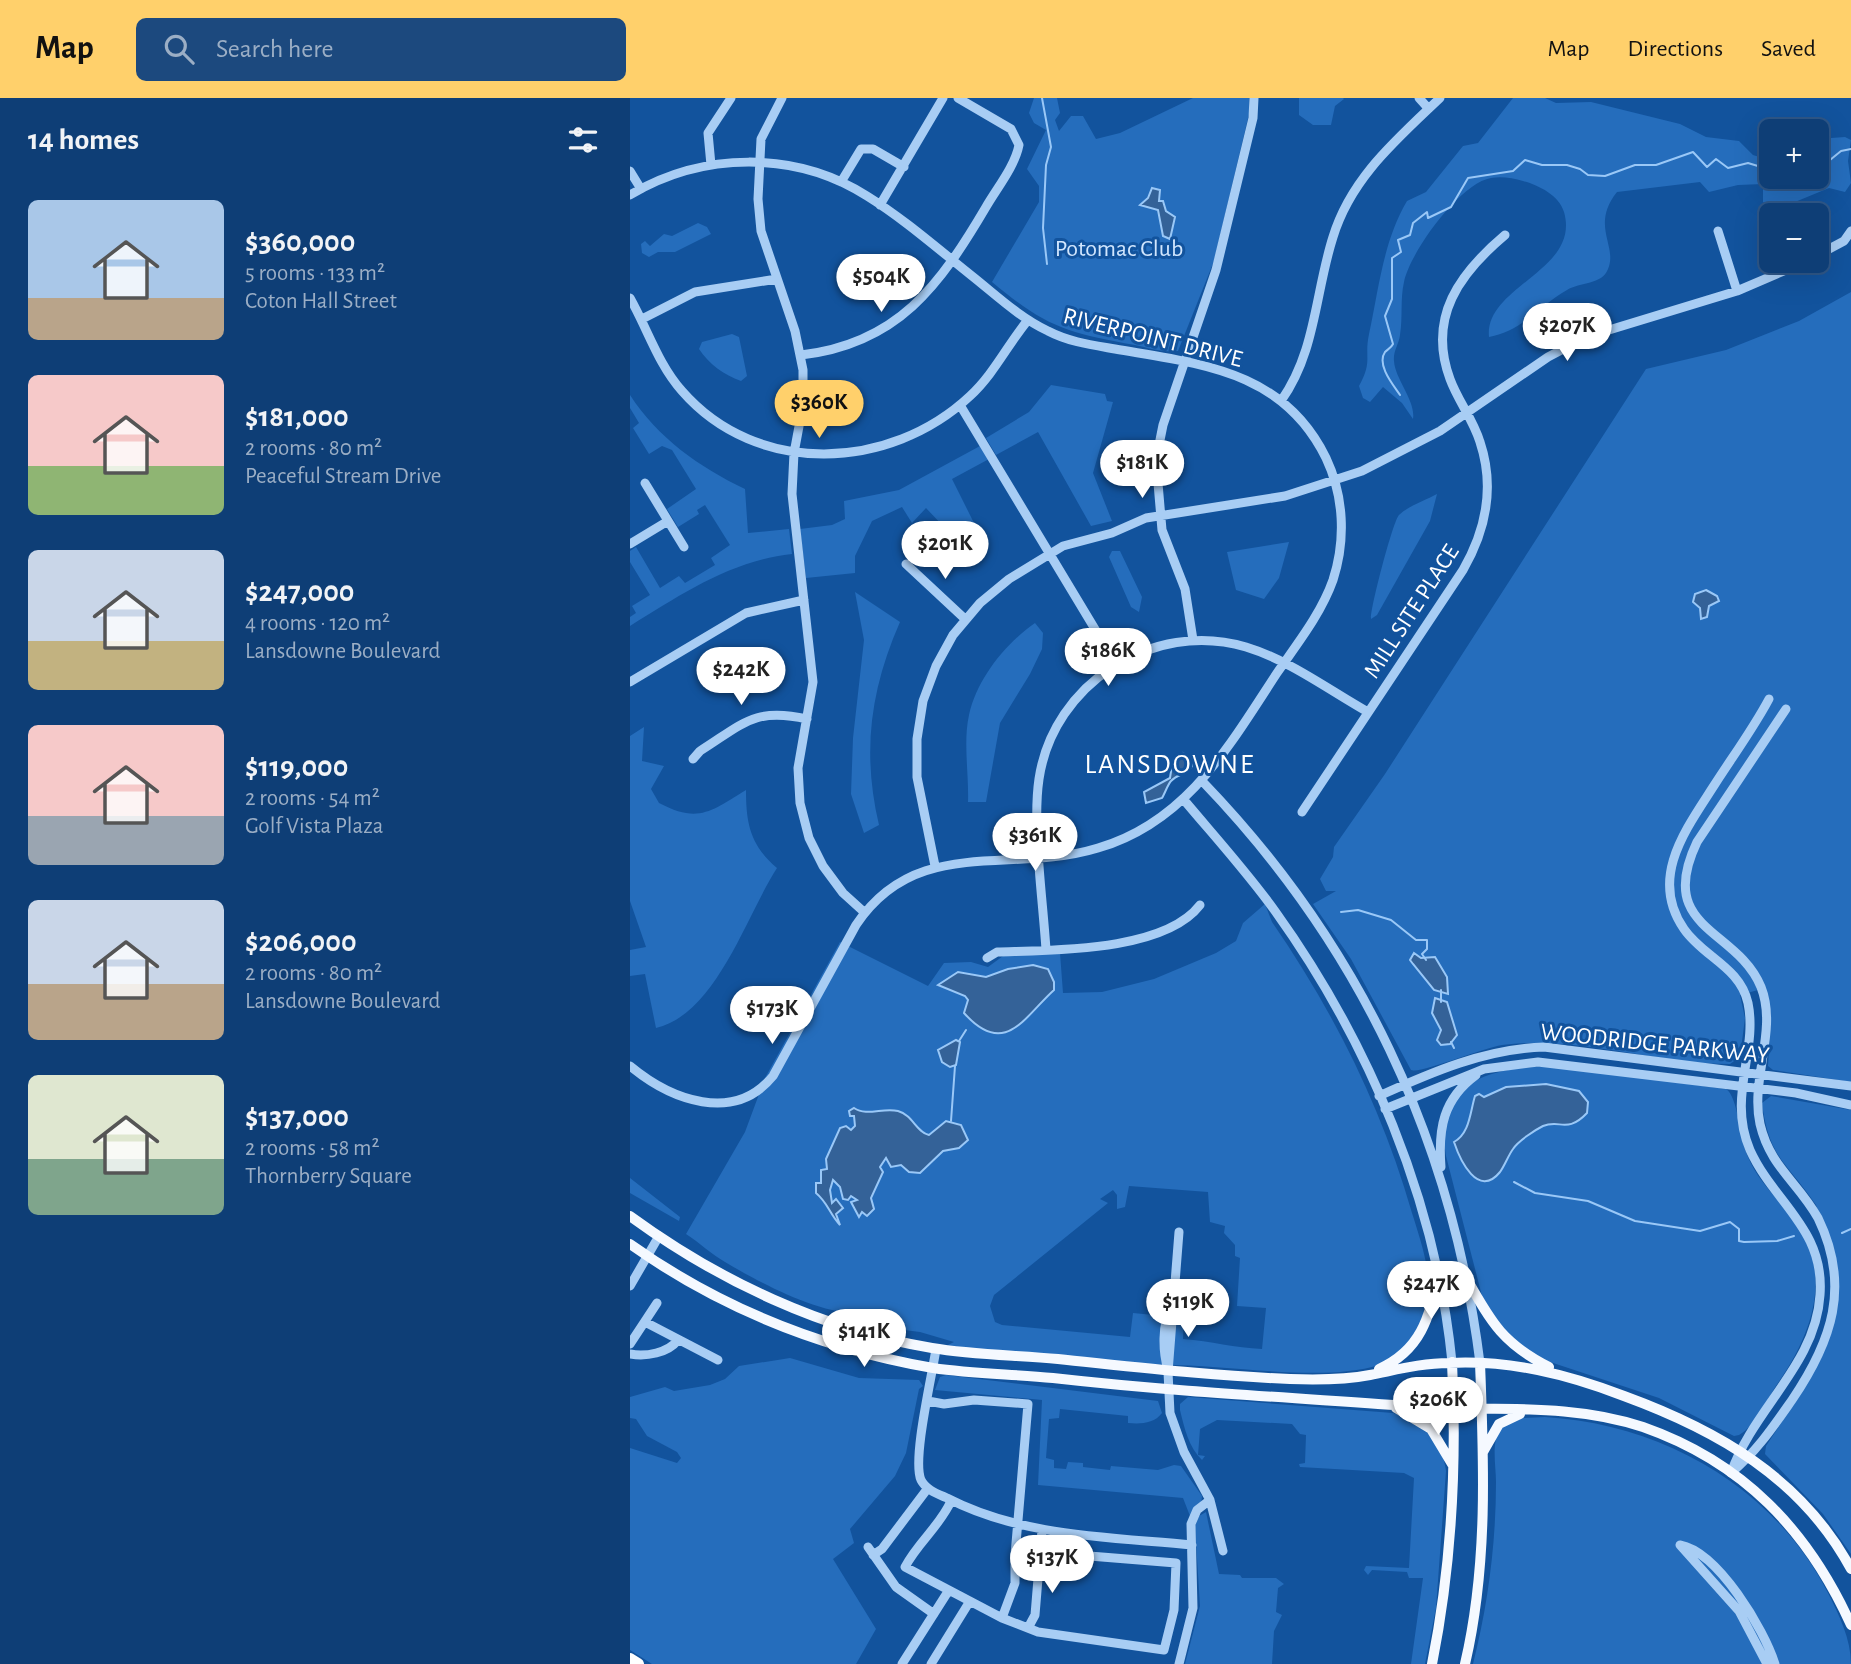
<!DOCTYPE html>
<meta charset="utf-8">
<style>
body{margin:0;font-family:"Alegreya Sans",sans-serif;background:#1c497e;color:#f1f3f6;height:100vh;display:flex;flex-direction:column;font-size:26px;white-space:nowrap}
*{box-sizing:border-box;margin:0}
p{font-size:23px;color:#9baec5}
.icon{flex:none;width:38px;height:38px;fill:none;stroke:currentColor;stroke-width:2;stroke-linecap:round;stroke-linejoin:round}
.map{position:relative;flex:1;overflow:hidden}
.details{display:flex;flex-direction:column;background:#0e3e76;width:630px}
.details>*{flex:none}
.tools{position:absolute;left:1129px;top:21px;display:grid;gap:14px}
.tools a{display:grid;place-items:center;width:70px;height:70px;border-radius:10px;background:#0e3e76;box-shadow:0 7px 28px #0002,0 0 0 2px #2e5788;font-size:35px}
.price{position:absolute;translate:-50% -60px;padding:0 16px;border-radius:24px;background:#fff;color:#222;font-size:23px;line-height:46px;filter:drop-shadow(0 2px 4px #0008)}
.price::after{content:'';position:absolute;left:50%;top:42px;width:21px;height:16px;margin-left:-10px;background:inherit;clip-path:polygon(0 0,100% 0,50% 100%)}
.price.current{background:#ffd06b;color:#111}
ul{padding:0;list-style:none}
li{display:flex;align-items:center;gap:21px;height:175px;padding:0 28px}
li span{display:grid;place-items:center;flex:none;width:196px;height:140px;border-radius:10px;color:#555}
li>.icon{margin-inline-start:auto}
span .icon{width:84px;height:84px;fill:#fffc;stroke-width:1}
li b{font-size:30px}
h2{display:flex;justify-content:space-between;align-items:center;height:84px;padding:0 28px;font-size:30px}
header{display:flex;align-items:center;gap:42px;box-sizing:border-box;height:98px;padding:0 35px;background:#ffd06b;color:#111}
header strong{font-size:33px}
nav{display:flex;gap:38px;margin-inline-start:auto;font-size:24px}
.search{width:490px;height:63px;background:#1c497e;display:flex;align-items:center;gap:18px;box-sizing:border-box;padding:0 24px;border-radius:10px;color:#9baec5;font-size:26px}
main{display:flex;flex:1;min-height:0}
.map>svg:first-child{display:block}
</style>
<header>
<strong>Map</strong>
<div class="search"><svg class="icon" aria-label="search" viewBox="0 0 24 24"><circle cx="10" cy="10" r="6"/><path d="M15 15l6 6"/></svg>Search here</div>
<nav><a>Map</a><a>Directions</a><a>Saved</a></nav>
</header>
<main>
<section class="details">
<h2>14 homes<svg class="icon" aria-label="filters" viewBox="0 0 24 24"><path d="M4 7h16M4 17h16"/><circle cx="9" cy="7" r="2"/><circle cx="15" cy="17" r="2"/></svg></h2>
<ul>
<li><span style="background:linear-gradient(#a9c7e8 70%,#b9a48a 0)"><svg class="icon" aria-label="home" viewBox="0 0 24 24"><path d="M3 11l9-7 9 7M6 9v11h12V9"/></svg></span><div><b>$360,000</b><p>5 rooms · 133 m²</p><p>Coton Hall Street</p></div></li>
<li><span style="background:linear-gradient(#f6c9c9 65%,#8fb573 0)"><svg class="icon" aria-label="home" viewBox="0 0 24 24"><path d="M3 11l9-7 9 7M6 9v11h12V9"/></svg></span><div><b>$181,000</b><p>2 rooms · 80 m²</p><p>Peaceful Stream Drive</p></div></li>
<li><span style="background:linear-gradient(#c9d6e8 65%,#c2b280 0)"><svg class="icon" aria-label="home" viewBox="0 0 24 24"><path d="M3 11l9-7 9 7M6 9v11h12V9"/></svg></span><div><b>$247,000</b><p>4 rooms · 120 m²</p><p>Lansdowne Boulevard</p></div></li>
<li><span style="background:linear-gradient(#f6c9c9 65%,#9aa5b1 0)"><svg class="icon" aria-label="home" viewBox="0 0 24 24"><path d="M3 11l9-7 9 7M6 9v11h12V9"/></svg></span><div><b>$119,000</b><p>2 rooms · 54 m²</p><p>Golf Vista Plaza</p></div></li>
<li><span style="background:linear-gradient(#c9d6e8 60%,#b9a48a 0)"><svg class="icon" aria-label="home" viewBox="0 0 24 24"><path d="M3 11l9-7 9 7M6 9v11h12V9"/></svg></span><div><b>$206,000</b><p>2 rooms · 80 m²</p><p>Lansdowne Boulevard</p></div></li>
<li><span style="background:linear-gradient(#dfe7d0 60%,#7fa58c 0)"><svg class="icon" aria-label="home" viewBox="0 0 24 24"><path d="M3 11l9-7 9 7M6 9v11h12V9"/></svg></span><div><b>$137,000</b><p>2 rooms · 58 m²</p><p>Thornberry Square</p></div></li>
</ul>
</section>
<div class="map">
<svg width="1221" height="1566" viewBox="0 0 1221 1566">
<rect width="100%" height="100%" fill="#12539d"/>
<path fill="#256dbc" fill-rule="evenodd" d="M404 0H427L430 15 425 22 429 33 441 18H453L466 41 490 35 563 0H619V16L584 163 548 253C534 255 519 250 505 247 437 235 416 229 362 184L409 104V88L397 71 416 32 404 25 399 15Z
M669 0H713L714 1 705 8 701 27H683L669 17Z
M883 0H915L926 5 961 4 1050 26 1076 39 1109 43 1123 57 1136 61 1141 58V79H1186L1187 41 1215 39 1221 42 1218 63 1221 85 1215 94 1199 90 1148 111 1133 104V86L1108 87 1079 94 1070 84 987 94C960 128 988 148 978 171 972 187 950 184 937 192 910 207 893 233 859 239 854 188 951 173 934 114 929 97 908 87 893 83 883 80 871 78 861 80 830 85 780 154 774 184 770 201 773 219 770 237 769 246 763 253 764 263 765 281 786 303 783 321L772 305 753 289 740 304 733 300 729 288C743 263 734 260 739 236 749 190 753 144 777 103L796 94 833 48 848 45Z
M68 125 77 129 81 136 45 154H28L19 159 12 155 11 146 15 143 20 148 34 136 42 138Z
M1221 194V984L1143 972 1138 968 1141 916 1135 890 1110 897 1115 920 1110 959 1100 966C1024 966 950 937 872 947 852 950 791 976 781 972L721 861 683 806 706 793H696L690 781 703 759 704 749 755 676 1016 271 1096 252 1169 223Z
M102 236 109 239 117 278 111 283C94 277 79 266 69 251L72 244Z
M421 287 475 296 477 303 483 304 463 375 482 423 461 428 408 334 366 357 356 340 399 314Z
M0 297C28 340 69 369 115 391L118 435 159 431 162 456C100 463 52 496 0 528V519L6 515 2 508 20 497 0 464V453L6 449 30 490 49 478 55 485 85 467 81 460 100 447 75 407 67 412 69 416 48 429 37 411 66 391 42 352 32 348 19 356 3 330 9 325 0 310Z
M350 348 359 361 322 381 349 435 331 447 296 410 282 425 272 409 242 423 225 458V475L176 480 170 431 202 427 215 421 214 403 269 392Z
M807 396 800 423 747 517 741 521C740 511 763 423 769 417 778 408 796 402 807 396Z
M659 444 649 480 634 501 606 492 597 454Z
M482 453H490L512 499 509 514 501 509 479 459Z
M225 494 270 524C240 592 232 655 249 727L234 735 221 696 223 640 234 542Z
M405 525 413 535 412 551 400 576 370 625 356 704H338C339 676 333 644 339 617 347 581 375 546 405 525Z
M14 629 12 663 34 668 21 691 29 705C69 726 81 713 116 692 116 725 120 747 147 770 116 818 86 916 26 930L15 876 0 878V852L16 849 0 803V638Z
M635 806 642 824C704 914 752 1010 782 1115 790 1140 800 1171 800 1198 799 1206 782 1245 776 1251 770 1257 757 1264 749 1267 689 1286 587 1264 521 1267L316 1248 324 1244 290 1234 243 1228 237 1216C192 1218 134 1187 95 1164 81 1156 70 1145 56 1136L115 1034 135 980 210 844 298 888 314 865 341 864 358 869 373 858 430 855 433 895 472 894 524 881 586 855 606 843 613 825ZM402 867 422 878 424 892C397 916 374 962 334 915L338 901 335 898 309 887 328 875 356 879 378 871ZM499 1088 578 1094 580 1124 595 1128 594 1135 605 1147V1158L610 1160 607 1208 636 1210 632 1251C605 1250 581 1243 553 1241L554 1220 503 1215 500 1239 372 1227 365 1224 360 1208 364 1197 478 1105 470 1101 483 1092 487 1097V1111L495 1109Z
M921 968 1096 991C1108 998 1110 1042 1118 1059 1130 1088 1155 1106 1171 1132 1201 1182 1180 1238 1150 1282 1139 1297 1126 1328 1109 1337L1104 1338 1029 1300 911 1261 885 1246 853 1202 816 1058C803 982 861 970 921 968Z
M1141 998 1221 1012V1456L1193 1416 1135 1356 1136 1348C1189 1270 1221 1202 1186 1107 1158 1065 1139 1061 1132 1005Z
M0 1080 50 1119 49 1123 0 1095Z
M160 1260 229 1280 289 1282 293 1288 289 1291 276 1355 265 1378 220 1431 224 1445 203 1461 246 1531 226 1566H22L0 1552V1350L47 1365 51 1360 47 1354 17 1338 6 1321 0 1320V1299L35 1289 44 1293 80 1287 95 1281 109 1268Z
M316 1277 528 1303 532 1315C524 1326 510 1326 498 1325V1318L430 1311 429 1320 419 1321 416 1360 424 1362V1370L436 1371 438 1364 453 1365V1369L480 1372 481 1368 528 1372 544 1367 551 1368 572 1398 571 1407 560 1418 553 1400 408 1387 412 1302 305 1292 310 1279Z
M558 1299 763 1315C791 1322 813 1344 816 1373L806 1510 795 1566H781L793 1480H779L777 1474 742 1472 738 1477 734 1472 736 1468 779 1470 784 1380 774 1375 670 1369 669 1366 675 1365 676 1337 670 1336 662 1326 587 1322 570 1331 568 1357 575 1358 572 1362C559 1350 554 1329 550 1312V1306Z
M915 1319C1032 1326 1144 1389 1198 1495 1209 1517 1221 1541 1221 1566H843C858 1507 866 1445 866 1384 866 1368 861 1345 870 1331 878 1318 901 1320 915 1319Z
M576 1414 589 1476 610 1477 612 1480H646L654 1486 648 1490 646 1514 652 1517 644 1533 642 1566H555L570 1508 565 1428 569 1418Z"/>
<path fill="#346298" stroke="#9ac8f7" stroke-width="2" d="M522 90 530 92 529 103H533L536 113 545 119 540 141 533 138 528 112 510 107 518 100Z
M1076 492 1087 498 1089 503 1079 508 1077 519 1071 521 1070 510 1063 504 1065 496Z
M553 655 564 663C560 678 549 674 541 683 538 686 535 695 532 700L516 705 514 694 540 680 542 667Z
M784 855 791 860 805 859 817 879 818 896 804 892 783 866 780 862Z
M403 867 418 871 424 884V892C395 918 375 961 334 915L338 902 335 898 308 887 328 874 356 879 378 871Z
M805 900 817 904 827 937 820 946 811 947 807 942 811 932 802 915Z
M326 942 330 944 326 967 320 969 312 964 308 952Z
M916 986 949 993 958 1004 957 1015C937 1036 930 1021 913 1028 905 1032 888 1043 883 1051 878 1058 875 1067 870 1074 848 1101 830 1062 824 1044 840 1035 840 1014 845 998L849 996 854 999 876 989Z
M224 1010C237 1019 253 1009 268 1013 283 1017 286 1034 299 1037L316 1023 331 1027 338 1042 329 1050 313 1053 290 1075 279 1074 271 1067 261 1069 256 1060 250 1069 253 1074 241 1100 244 1111 237 1118 232 1114 229 1119 221 1104 227 1102 221 1098 218 1102 213 1101 210 1089 203 1082 200 1092 202 1105 206 1101 213 1110 206 1116 210 1127C199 1115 198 1105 186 1095V1085H191V1072L197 1071 196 1061 210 1030 216 1028 221 1032 225 1028 224 1018H220L219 1013Z"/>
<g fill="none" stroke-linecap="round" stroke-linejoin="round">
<path stroke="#9ac8f7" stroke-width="2" d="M412 0 421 49 416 67 413 130 417 166
M1186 64 1191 53 1200 62 1211 53 1221 51
M770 297C764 288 746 267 755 254 758 251 761 250 763 246L755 218 762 201V160L771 154 768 142 780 137 783 125 797 114 798 120 821 109 838 80 883 73 895 62 912 67H937L950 71 958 77 975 78 1005 67H1026L1063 54 1077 69 1086 61 1098 70 1118 65 1141 72
M711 814 728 812 761 822 786 842H797V851L792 856 796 862
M811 892V904
M329 943 336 932
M821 944 824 950
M321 1023 325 968
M884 1084 905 1095 958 1103 1005 1123 1070 1133 1100 1124 1109 1131V1143L1114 1144 1147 1143 1164 1138
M1212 1135 1221 1131"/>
<path stroke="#a8cdf4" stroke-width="9" d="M152 0 131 41 128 101 131 133 165 233 173 272V307L164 355 162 396 183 584 168 670 170 705 179 740 193 768 213 795 234 814
M789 0 798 10
M81 67 78 35 101 0
M0 73 11 91
M211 84 231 51H243L274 69
M0 97C72 54 165 52 237 98 274 121 308 151 342 178 366 197 390 220 418 233 439 244 462 247 485 251 571 266 653 272 696 360 714 398 716 442 703 482 691 516 667 546 647 575 599 648 557 724 468 750 380 777 287 736 226 827L143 978C104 1026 41 1002 0 968
M250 107 313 0
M1088 133 1107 193
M1186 158 1214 143 1221 133
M0 200C18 232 28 266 52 293 127 379 260 373 340 298 364 276 378 246 398 222
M12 221 65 194 147 181
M171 257C268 246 310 187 356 109 367 90 385 68 389 47L381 31 328 0
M651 303C686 254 685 195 703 139 721 80 766 42 810 0
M330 307 486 566
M15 385 54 449
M0 446 38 423
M276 466 335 521
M563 542 555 491 532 432 526 362 533 327 586 172 623 20 624 0
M0 584 116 515 174 502
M63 661 70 653C113 626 124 609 177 621
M573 684C729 846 822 1042 850 1265
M554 702C585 739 617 774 645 813 739 944 806 1103 822 1264
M672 714 833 472C856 432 865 389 850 344 843 321 828 303 820 281 797 219 830 175 875 137
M305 768 287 679V641L293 603 306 568 323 537 350 505 379 481 433 448 482 435 516 420 655 398 732 373 810 333 918 259 956 239 1107 193 1177 163
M416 852C413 802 402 728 409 681 423 586 523 521 616 549 659 562 699 592 738 614
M357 860 367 854C422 852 534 854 570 807
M749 998C802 974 855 951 914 949L1221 988
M755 1011 854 971 908 964 1166 995 1221 1007
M811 1069C808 1031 813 1001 846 977
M549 1134 538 1274 540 1315 554 1354 580 1402 593 1453
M0 1188 29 1138
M15 1224 88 1262
M0 1246 27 1205
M306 1251C302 1278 282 1362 291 1382 296 1392 308 1396 317 1400 392 1439 480 1439 562 1447
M0 1256C16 1259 38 1255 48 1242
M538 1272C533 1255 531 1225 542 1210
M298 1303 314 1306 344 1302 398 1306 385 1457V1485L372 1520
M1101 1375C1127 1353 1143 1329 1162 1302 1202 1243 1221 1188 1188 1120 1168 1084 1140 1069 1130 1026 1120 981 1148 932 1131 889 1107 830 1025 832 1067 744L1156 611
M1101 1375C1123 1311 1186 1266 1190 1197 1195 1131 1144 1105 1120 1052 1097 999 1128 953 1118 905 1110 869 1073 859 1054 831 1018 779 1057 730 1085 686 1103 658 1123 631 1139 601
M321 1403C310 1428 288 1444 275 1469L372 1520 408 1534 534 1552 544 1512 546 1465 410 1454
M1050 1447C1088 1454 1134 1531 1145 1566
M1050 1447 1109 1513 1137 1566
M238 1449 266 1489 304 1516
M243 1457 252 1451 298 1390
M398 1530 405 1517 412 1432
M272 1566 319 1492
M301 1566 340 1503
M549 1566 563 1510 561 1426 567 1412 580 1402"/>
<path stroke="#f5f9ff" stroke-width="10" d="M0 1118C89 1183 193 1232 302 1250 344 1257 386 1257 428 1261 506 1269 582 1278 660 1281 687 1282 714 1282 740 1277 766 1272 792 1265 819 1265 880 1262 937 1276 994 1298 1087 1332 1172 1380 1221 1471
M0 1146C90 1210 194 1251 303 1270 343 1276 383 1276 423 1280 546 1294 669 1300 793 1309 866 1313 942 1305 1013 1329 1113 1364 1178 1432 1221 1527
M838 1183C862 1226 874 1246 919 1269
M749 1271C791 1252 799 1220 808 1179
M766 1310 801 1331 822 1366
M853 1354 869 1326 890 1316
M802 1566C822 1466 827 1366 822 1264
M835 1566C858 1468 854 1365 850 1265"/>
<path stroke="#fff" stroke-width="12" d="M0 1561 8 1566"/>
</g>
<g text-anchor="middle" stroke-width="6" stroke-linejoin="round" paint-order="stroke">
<g font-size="24" fill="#d1e6fe" stroke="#12539d">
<text x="489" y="158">Potomac Club</text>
</g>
<g font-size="24" fill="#fff" stroke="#12539d">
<text transform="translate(523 239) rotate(14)" y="8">RIVERPOINT DRIVE</text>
<text transform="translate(781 513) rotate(-57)" y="8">MILL SITE PLACE</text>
<text transform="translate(1025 945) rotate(6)" y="8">WOODRIDGE PARKWAY</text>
</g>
<g font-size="28" letter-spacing="2" fill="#fff" stroke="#12539d">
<text x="540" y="675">LANSDOWNE</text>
</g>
</g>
</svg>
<div class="tools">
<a>+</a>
<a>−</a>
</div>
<b class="price" style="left:251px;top:216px">$504K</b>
<b class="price" style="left:937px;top:265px">$207K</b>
<b class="price current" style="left:189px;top:342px">$360K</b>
<b class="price" style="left:512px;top:402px">$181K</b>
<b class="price" style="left:315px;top:483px">$201K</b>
<b class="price" style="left:478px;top:590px">$186K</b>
<b class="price" style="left:111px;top:609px">$242K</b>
<b class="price" style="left:405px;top:775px">$361K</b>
<b class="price" style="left:142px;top:948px">$173K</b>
<b class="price" style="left:801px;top:1223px">$247K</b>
<b class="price" style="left:558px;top:1241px">$119K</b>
<b class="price" style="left:234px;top:1271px">$141K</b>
<b class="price" style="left:808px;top:1339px">$206K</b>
<b class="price" style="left:422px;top:1497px">$137K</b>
</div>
</main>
